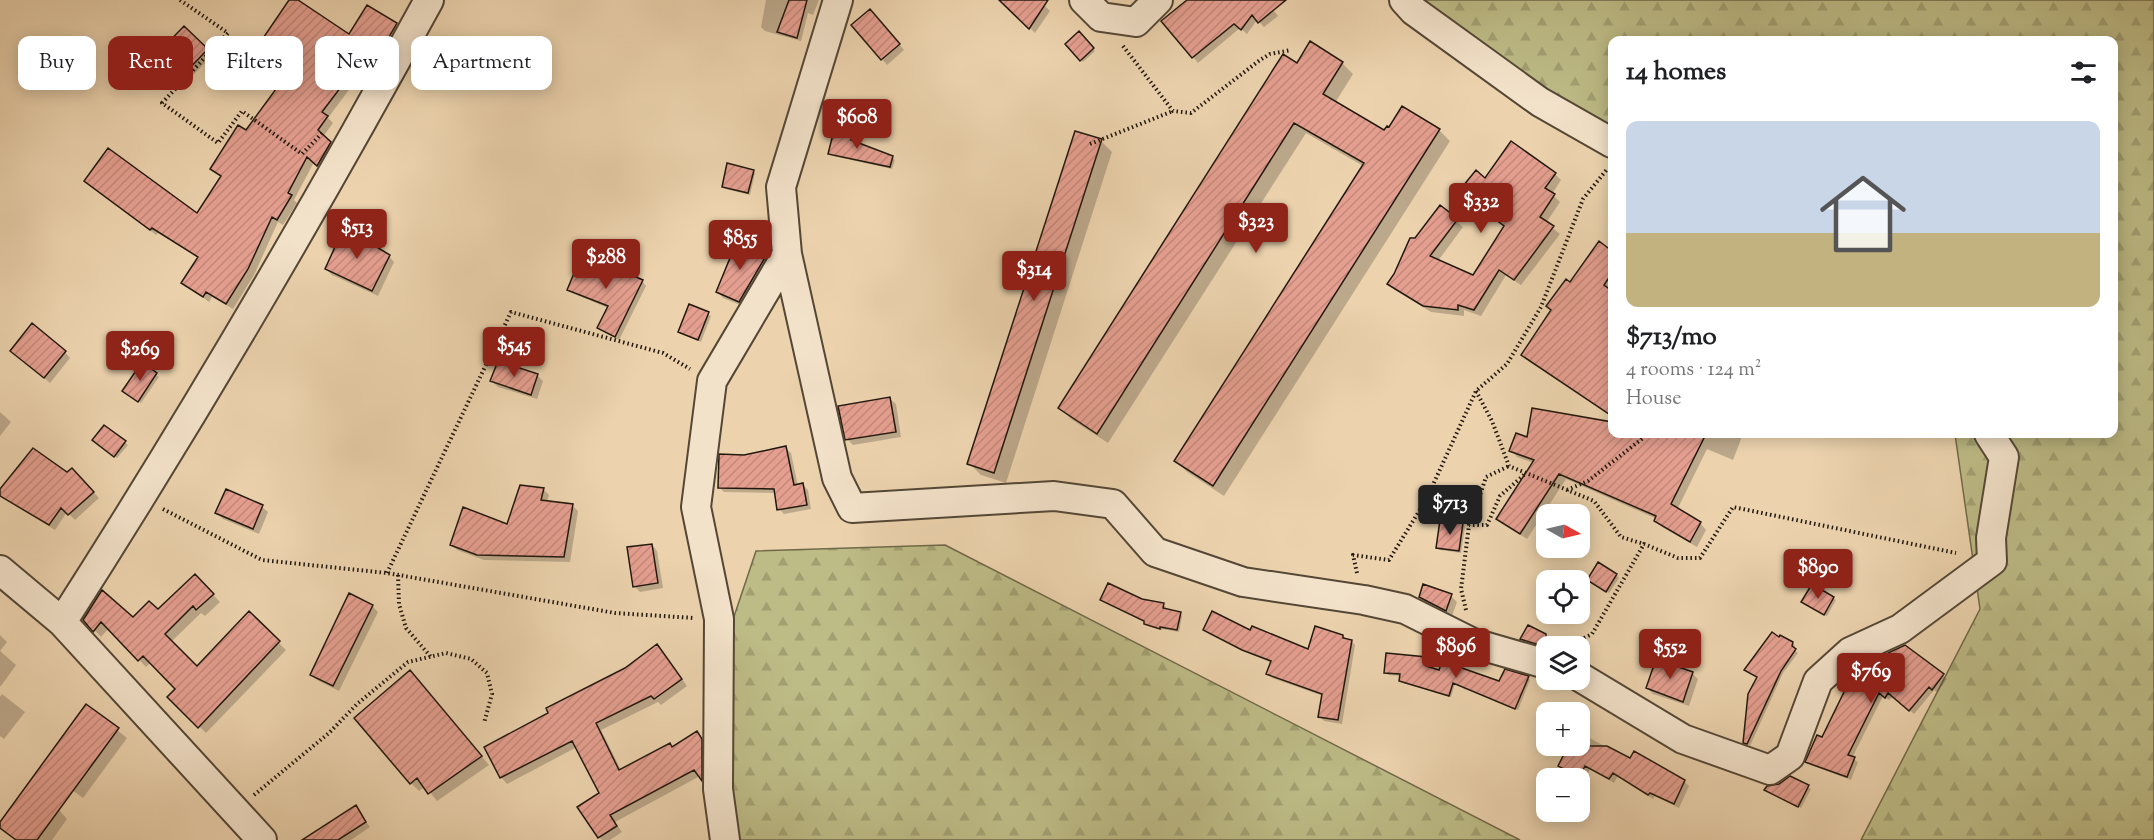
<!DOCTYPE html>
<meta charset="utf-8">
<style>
body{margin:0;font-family:"Sorts Mill Goudy",serif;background:#f6f6f6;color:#202124;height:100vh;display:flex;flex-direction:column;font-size:22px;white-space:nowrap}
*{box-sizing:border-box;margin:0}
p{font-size:20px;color:#757577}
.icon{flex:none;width:33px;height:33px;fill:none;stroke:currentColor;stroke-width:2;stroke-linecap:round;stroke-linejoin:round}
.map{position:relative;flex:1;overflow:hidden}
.details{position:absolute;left:1608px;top:36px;width:510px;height:402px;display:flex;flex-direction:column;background:#fff;border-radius:12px;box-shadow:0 3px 15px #0003}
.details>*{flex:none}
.banner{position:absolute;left:18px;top:36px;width:570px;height:54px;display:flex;gap:12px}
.needle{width:39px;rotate:98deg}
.fabs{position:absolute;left:1536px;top:504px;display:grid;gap:12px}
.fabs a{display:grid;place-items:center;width:54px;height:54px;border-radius:12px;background:#fff;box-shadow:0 3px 15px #0003;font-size:30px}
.price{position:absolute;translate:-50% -51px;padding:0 14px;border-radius:6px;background:#8f2418;color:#fff;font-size:20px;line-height:39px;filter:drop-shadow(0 2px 3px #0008)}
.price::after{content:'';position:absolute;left:50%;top:36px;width:18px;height:14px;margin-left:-9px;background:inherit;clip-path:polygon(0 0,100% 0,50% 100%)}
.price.current{background:#222;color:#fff}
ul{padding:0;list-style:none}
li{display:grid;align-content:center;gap:12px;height:318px;padding:0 18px}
li span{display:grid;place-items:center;height:186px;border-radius:12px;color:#555}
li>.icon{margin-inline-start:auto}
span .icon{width:108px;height:108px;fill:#fffc;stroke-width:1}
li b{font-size:26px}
h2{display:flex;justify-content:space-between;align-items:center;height:72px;padding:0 18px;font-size:26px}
.chip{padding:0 21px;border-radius:12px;background:#fff;box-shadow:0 3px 15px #0003;font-size:21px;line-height:54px}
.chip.current{background:#8f2418;color:#fff}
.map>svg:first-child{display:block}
</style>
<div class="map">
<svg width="2154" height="840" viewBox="0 0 2154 840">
<defs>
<pattern id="forest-firs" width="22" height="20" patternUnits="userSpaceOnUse" patternTransform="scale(1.5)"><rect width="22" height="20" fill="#bdbb86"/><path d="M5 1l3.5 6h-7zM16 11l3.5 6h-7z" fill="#a2a072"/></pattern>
<pattern id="building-hatch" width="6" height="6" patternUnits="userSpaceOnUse" patternTransform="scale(1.5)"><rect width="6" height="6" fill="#e59f90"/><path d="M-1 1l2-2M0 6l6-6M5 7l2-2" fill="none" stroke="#c4887b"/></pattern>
</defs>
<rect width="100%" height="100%" fill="#ecd3ae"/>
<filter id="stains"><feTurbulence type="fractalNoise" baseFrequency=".00333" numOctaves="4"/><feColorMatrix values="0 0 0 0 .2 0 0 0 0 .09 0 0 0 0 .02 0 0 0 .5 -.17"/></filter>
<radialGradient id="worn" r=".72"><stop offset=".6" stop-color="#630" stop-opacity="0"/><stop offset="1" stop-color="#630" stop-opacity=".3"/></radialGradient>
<path fill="url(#forest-firs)" stroke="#706a4a" stroke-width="1.5" d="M1412 0H2154V840H1861L1980 609 1955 434H2114V40H1612V142Z
M945 545 1520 840H737L712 682 756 551Z"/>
<path fill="#0003" d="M291 0H296L350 36 368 7 396 25 402 31 392 49 383 44 328 118 333 123 323 137 336 150 324 170 314 162 294 200 297 203 283 225 278 222 254 275 233 309 212 297 209 302 183 283 199 258 158 233 156 235 86 181 197 216 222 177 212 169 246 132 291 71 259 47Z
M766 0H819L813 15 808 13 801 41 765 31 761 27Z
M1001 0H1039L1050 11 1035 33Z
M1190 0H1265L1278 16 1264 27 1257 20 1247 34 1240 28 1198 63 1164 21Z
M876 17 904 50 887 65 882 59Z
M184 28 213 55 186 82 158 55Z
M1079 33 1095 51 1083 62 1067 44Z
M1342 63 1353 74 1335 103 1385 132 1439 130 1450 141 1224 496 1187 472 1176 461 1363 166 1306 133 1108 443 1071 419 1060 408 1297 65Z
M852 135 854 138 853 143 892 157 895 160 892 169 833 156 830 153Z
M1101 141 1112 152 1006 483 981 475 969 463Z
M753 171 755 173 750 195 726 189 723 186Z
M1555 174 1561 180 1552 194 1560 202 1546 223 1560 234 1521 285 1506 275 1481 316 1464 310V316L1431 312 1395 290 1389 284 1416 240 1440 207 1463 227 1438 261 1474 277 1505 227 1485 180Z
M1600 243 1612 253V416L1529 361 1523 355Z
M766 255 771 260 745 307 723 298 718 292Z
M389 256 394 262 378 296 332 275 326 269Z
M642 281 646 286 619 340 599 328 608 308 573 293 569 289Z
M690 306 711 316 701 342 680 332Z
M65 352 70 358 50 383 18 356Z
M142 364 159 377 141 403 126 393Z
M537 375 543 381 537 399 498 387 492 381Z
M890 399 896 404 901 437 853 445 847 439Z
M1533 410 1612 424V434H1743L1733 460 1707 449 1677 510 1700 523 1706 530 1697 547 1662 527 1656 520 1657 519 1566 479 1527 539 1505 525 1498 519 1534 463 1517 457 1511 450 1528 439Z
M0 412 11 422 0 436Z
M104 427 128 445 117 458 97 443Z
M786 448 791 453 798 486 803 485 808 490 811 509 784 514 779 509 776 493 724 492 719 487 744 457Z
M72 470 99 498 75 520 67 512 55 530 0 496V491L68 474Z
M543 489 549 495 547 502 572 505 578 511 570 562 484 560 457 550 451 544 508 526Z
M262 507 268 512 259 534 223 519 217 513Z
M1462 525 1465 527 1461 553 1440 550 1437 548Z
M652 545 657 551 663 588 640 592 634 586Z
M1616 575 1619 578 1609 593 1591 582Z
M195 576 220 602 205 616 201 613 171 642 197 668 249 614 286 650 206 733 169 697 177 689 151 662 146 667 109 628 101 637 85 620 133 619 158 611Z
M1812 586 1836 600 1827 616 1806 604Z
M1451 596 1457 602 1452 616 1426 603 1420 597Z
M1101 600 1142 601 1163 605 1166 607 1165 610 1180 613 1182 616 1179 632 1162 629V630L1148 626 1146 622Z
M372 606 378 612 339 691 317 680 311 674Z
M1528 627 1562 643 1566 646H1546V650L1528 645 1522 639Z
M1205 629 1251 632 1309 651 1343 636 1351 641 1355 645 1342 724 1324 721 1320 717 1323 696 1272 678 1268 674 1272 663 1248 653 1209 634Z
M0 635 7 642 0 651Z
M1780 639 1793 643 1795 646 1793 649 1798 653 1783 673 1750 746 1745 742 1759 677 1746 670Z
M1905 647 1947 679 1937 692 1934 690 1914 714 1893 696 1889 700 1883 696 1852 758 1858 762 1851 780 1811 765 1807 761 1880 665Z
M0 651 16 665 1 686H0Z
M663 653 687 686 661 705 658 702 601 730 621 770 673 748 697 733 708 746 707 785 700 776 615 822 622 832 610 840H602L599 837 600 794 577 747 507 784 501 777Z
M1426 659 1429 661 1428 668 1500 683 1528 677 1530 680 1518 710 1455 684 1451 697 1403 683 1401 680 1402 676 1388 675 1386 672Z
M1692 673 1698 679 1689 706 1653 694 1647 688Z
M418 681 489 765 437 801 425 786 419 791 411 783Z
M2 694 25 712 4 739 0 736V697Z
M87 706 127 738 83 798 52 775Z
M1580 733 1631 760 1684 781 1689 786 1679 808 1655 796 1653 799 1618 776 1614 783 1590 769 1584 781 1565 770 1560 766 1566 754 1548 746H1580Z
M1791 778 1811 789 1801 808 1766 790 1780 785Z
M25 791 59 810 67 819 52 840H17L0 826Z
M355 807 370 827 351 840H303Z"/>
<path fill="url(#building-hatch)" stroke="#22180e" stroke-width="1.5" d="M289 0H298L349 34 367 5 397 23 385 44 377 39 322 112 328 116 318 130 331 142 317 166 307 157 288 193 292 195 277 220 272 217 248 269 226 304 206 292 203 297 181 283 198 257 152 228 150 230 84 181 108 148 197 213 221 176 210 169 238 125 246 130 290 70 257 47Z
M789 0H807L797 38 777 32Z
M999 0H1048L1029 29Z
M1187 0H1286L1258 23 1252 15 1241 30 1234 24 1192 58 1161 21Z
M870 9 900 44 881 60 851 25Z
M184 26 208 49 180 78 156 55Z
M1079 31 1094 48 1080 61 1065 44Z
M1310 41 1343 62 1323 94 1384 130 1387 126 1389 127 1402 106 1440 129 1213 486 1174 461 1364 163 1294 123 1097 434 1058 408 1283 54 1297 63Z
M834 130 852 134 851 140 893 156 890 167 828 154Z
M1075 131 1102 139 994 473 967 464Z
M1511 141 1556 173 1545 188 1555 194 1540 217 1554 226 1514 280 1499 270 1474 310 1458 305V310L1423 306 1387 284 1394 274 1410 238H1415L1440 205 1458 219 1430 256 1473 275 1504 226 1459 191 1476 170 1485 178Z
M727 163 754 170 748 193 722 187Z
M344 227 390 255 372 291 325 269Z
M737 241 767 254 739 302 716 292Z
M1599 241 1612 251V273L1604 285 1612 291V416L1521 355 1551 310 1546 306 1566 279 1570 282Z
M582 254 643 280 615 337 597 328 608 306 567 290Z
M689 304 709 312 698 340 678 332Z
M32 323 66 351 44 378 10 351Z
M498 361 538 374 531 395 490 381Z
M142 362 157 373 138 402 122 391Z
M890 397 896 432 845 440 838 406Z
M1532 408 1612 422V434H1706L1671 504 1701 522 1690 542 1654 521 1656 516 1559 474 1520 534 1496 519 1534 460 1509 451 1516 433 1527 437Z
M104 425 126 441 114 457 92 440Z
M786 446 794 485 803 483 807 505 777 510 774 489 718 488 719 454 744 455Z
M33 448 67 472 72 468 94 492 68 515 61 508 49 525 0 496V489Z
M520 485 544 488 541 500 573 504 564 557 477 555 450 545 463 507 507 524Z
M226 489 263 505 253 529 215 513Z
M1440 520 1463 523 1459 551 1436 548Z
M652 544 658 583 633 587 627 547Z
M1598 562 1617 574 1606 592 1587 580Z
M195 574 214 594 196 610 193 606 165 634 197 666 249 611 280 641 198 728 167 697 175 689 143 656 138 661 101 622 93 632 83 620 102 590 133 617 149 601 158 609Z
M1108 583 1142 599 1164 603 1163 608 1181 612 1177 630 1160 627V629L1144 624V621L1100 600Z
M1423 584 1452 594 1446 611 1419 597Z
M1812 584 1834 597 1824 615 1801 602Z
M349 593 373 605 333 686 310 675Z
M1212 611 1250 630 1252 626 1308 649 1315 626 1343 635V638L1352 640 1338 720 1318 717 1322 694 1266 674 1271 661 1242 650 1203 630Z
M1528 625 1546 634V647L1520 639Z
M1772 632 1779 637 1780 635 1793 642 1792 646 1796 649 1781 671 1747 744 1743 743 1748 694 1757 677 1744 670Z
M657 644 682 679 654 699 651 696 596 723 619 770 670 743 672 747 697 731 702 739V781L694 770 610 815 617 826 598 838 577 807 599 793 572 741 500 778 484 747 548 713 546 708 625 668Z
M1905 645 1944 674 1932 690 1929 687 1909 711 1888 693 1885 698 1879 693 1848 755 1855 757 1847 777 1805 762 1817 735 1822 737 1845 690 1847 691 1871 660 1874 659 1879 663 1888 653Z
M1386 653 1427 657 1426 666 1439 670 1442 661 1499 681 1505 669 1529 676 1515 709 1453 683 1449 696 1399 681 1400 674 1384 673Z
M1656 659 1693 672 1683 702 1646 688Z
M410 670 482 756 428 794 417 778 410 784 354 718Z
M86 704 119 728 37 840H16L0 828V822Z
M1549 746H1607L1630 758 1634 751 1685 780 1674 804 1650 793 1648 795 1613 773 1609 779 1585 766 1579 777 1558 766 1564 754Z
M1790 776 1809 785 1798 807 1764 790 1767 786 1779 784Z
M356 805 366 822 338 840H302Z"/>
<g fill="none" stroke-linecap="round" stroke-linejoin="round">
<defs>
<path id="minor" d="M838 0 781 187 787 254 837 478 852 508 1054 496 1113 504 1155 552 1243 582 1364 600 1405 609 1473 643 1546 664
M1084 0 1101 17 1136 22 1158 0
M1404 0 1414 11 1540 102 1612 143
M0 570 62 622 262 840
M62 622C192 419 314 211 429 0
M1580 677 1683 739 1770 770 1790 756 1818 681 1850 652 1900 629 1992 561 1991 538 2004 457 1989 434
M725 840 718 789 719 619 696 507 712 381 787 254"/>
</defs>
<use href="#minor" stroke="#544736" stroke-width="32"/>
<path stroke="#22180e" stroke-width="4" stroke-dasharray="1.5 3" stroke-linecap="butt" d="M180 0 228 33 162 103 218 143 242 111 302 154 323 132
M1123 46 1173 111 1191 113 1260 60 1270 54 1291 50
M1090 144 1173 111
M1476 391 1492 421 1509 466 1594 501 1621 537 1644 544
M1430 490 1479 498 1486 477 1509 466
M1567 490 1588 481 1643 438 1644 434
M163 509 262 560 387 573 615 613 694 618
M387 573 511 312 663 353 690 369
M1357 573 1353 555 1389 560 1426 500 1476 391 1507 364 1541 307 1583 199 1608 168
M398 575 399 604 406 628 431 657
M1466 610 1461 589 1469 525H1487L1500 496 1526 473
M1568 646 1592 634 1644 544 1678 558H1700L1733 507 1956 553
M254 795 329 733 357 704 408 662 446 653 471 659 487 673 492 694 484 723"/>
<use href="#minor" stroke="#f3e2ca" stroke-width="28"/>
</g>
<rect width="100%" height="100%" filter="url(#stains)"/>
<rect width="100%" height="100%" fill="url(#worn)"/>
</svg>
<div class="fabs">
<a><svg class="needle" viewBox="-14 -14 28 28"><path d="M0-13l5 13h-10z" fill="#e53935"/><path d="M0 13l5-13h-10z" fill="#757577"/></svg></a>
<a><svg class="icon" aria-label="locate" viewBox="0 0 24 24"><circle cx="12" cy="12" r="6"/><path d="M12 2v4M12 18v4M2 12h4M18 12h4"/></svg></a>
<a><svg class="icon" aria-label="layers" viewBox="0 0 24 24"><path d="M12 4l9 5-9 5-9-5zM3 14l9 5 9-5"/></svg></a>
<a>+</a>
<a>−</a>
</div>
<b class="price" style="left:857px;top:150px">$608</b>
<b class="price" style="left:1481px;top:234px">$332</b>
<b class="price" style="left:1256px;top:254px">$323</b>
<b class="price" style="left:357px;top:260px">$513</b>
<b class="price" style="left:740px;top:271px">$855</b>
<b class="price" style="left:606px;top:290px">$288</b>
<b class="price" style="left:1034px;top:302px">$314</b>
<b class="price" style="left:514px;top:378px">$545</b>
<b class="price" style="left:140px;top:382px">$269</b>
<b class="price current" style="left:1450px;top:536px">$713</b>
<b class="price" style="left:1818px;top:600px">$890</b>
<b class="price" style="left:1456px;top:679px">$896</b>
<b class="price" style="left:1670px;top:680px">$552</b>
<b class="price" style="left:1871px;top:704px">$769</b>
<div class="banner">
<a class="chip">Buy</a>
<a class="chip current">Rent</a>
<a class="chip">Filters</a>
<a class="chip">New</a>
<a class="chip">Apartment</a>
</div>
<section class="details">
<h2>14 homes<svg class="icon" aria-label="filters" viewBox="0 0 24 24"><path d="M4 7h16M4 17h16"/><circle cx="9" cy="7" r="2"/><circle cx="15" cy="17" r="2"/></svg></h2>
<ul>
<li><span style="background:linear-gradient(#c9d6e8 60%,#c2b280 0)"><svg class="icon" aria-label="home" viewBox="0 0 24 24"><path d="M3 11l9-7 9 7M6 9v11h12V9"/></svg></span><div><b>$713/mo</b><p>4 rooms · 124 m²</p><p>House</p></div></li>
</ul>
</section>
</div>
